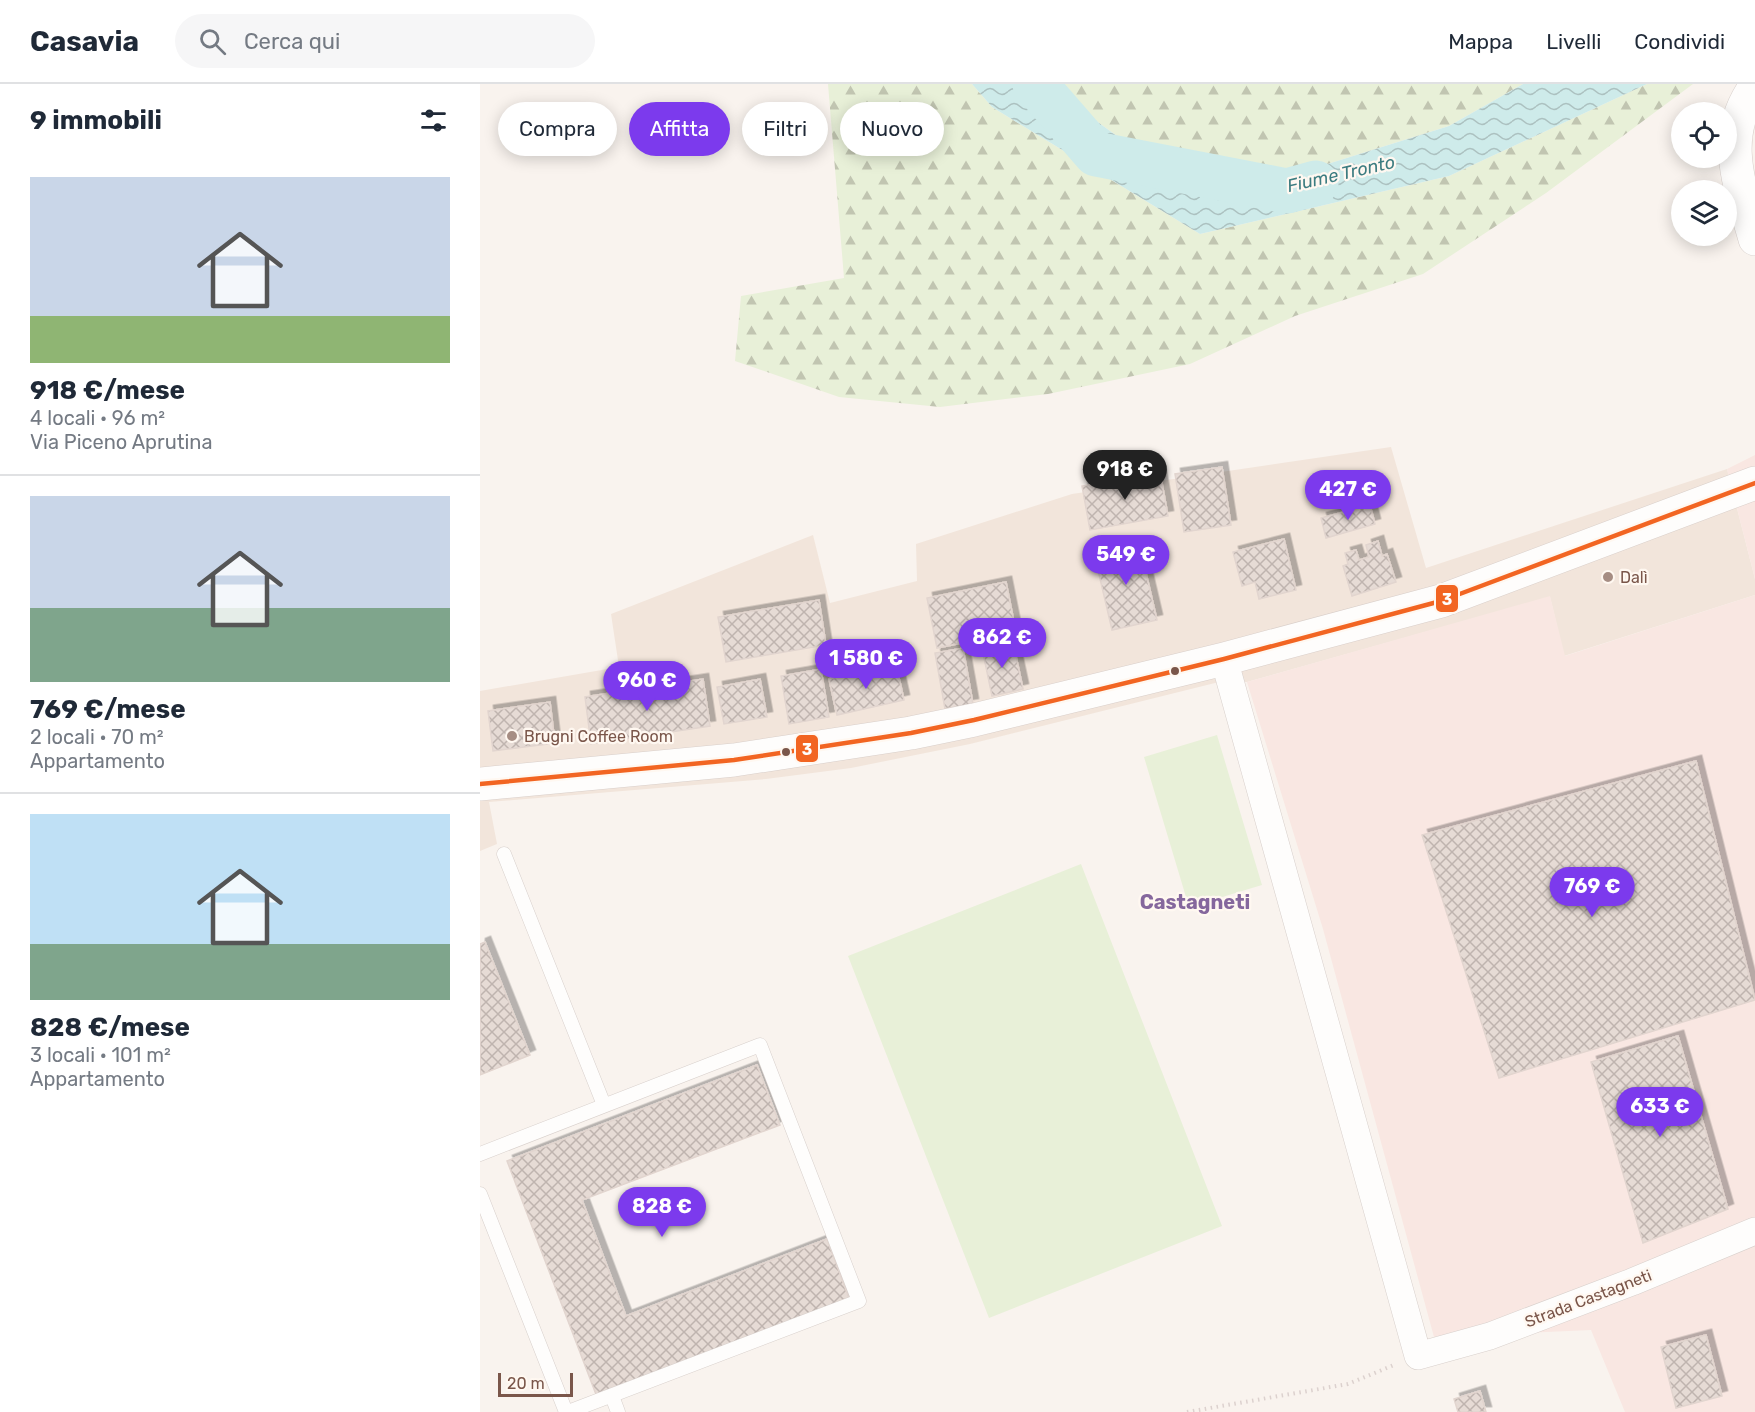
<!DOCTYPE html>
<html lang="it">
<meta charset="utf-8">
<style>
body{margin:0;font-family:Rubik,sans-serif;background:#f6f6f7;color:#1f2937;height:100vh;display:flex;flex-direction:column;font-size:22px;white-space:nowrap}
*{box-sizing:border-box;margin:0}
p{font-size:20px;color:#747a83}
.icon{flex:none;width:33px;height:33px;fill:none;stroke:currentColor;stroke-width:2;stroke-linecap:round;stroke-linejoin:round}
.map{position:relative;flex:1;overflow:hidden}
.side{display:flex;flex-direction:column;background:#fff;width:480px}
.side>*{flex:none}
.top-card{position:absolute;left:18px;top:18px;width:570px;height:54px;display:flex;gap:12px}
.fabs{position:absolute;left:1191px;top:18px;display:grid;gap:12px}
.fabs a{display:grid;place-items:center;width:66px;height:66px;border-radius:50%;background:#fff;box-shadow:0 3px 15px #0003;font-size:30px}
.scale{position:absolute;left:18px;bottom:15px;width:75px;box-sizing:border-box;padding-left:6px;border:3px solid #7a564a;border-top:0;font-size:16px;line-height:21px;white-space:nowrap;color:#7a564a;-webkit-text-stroke:4px #fff8f1;paint-order:stroke}
.price{position:absolute;translate:-50% -51px;padding:0 14px;border-radius:21px;background:#7c3aed;color:#fff;font-size:20px;line-height:39px;filter:drop-shadow(0 2px 3px #0008)}
.price::after{content:'';position:absolute;left:50%;top:36px;width:18px;height:14px;margin-left:-9px;background:inherit;clip-path:polygon(0 0,100% 0,50% 100%)}
.price.selected{background:#222;color:#fff}
ul{padding:0;list-style:none}
li{display:grid;align-content:center;gap:12px;height:318px;padding:0 30px}
li+li{border-top:2px solid #e0e1e3}
li span{display:grid;place-items:center;height:186px;border-radius:0px;color:#555}
li>.icon{margin-inline-start:auto}
span .icon{width:108px;height:108px;fill:#fffc;stroke-width:1}
li b{font-size:26px}
h2{display:flex;justify-content:space-between;align-items:center;height:72px;padding:0 30px;font-size:26px}
.tag{padding:0 21px;border-radius:27px;background:#fff;box-shadow:0 3px 15px #0003;font-size:21px;line-height:54px}
.tag.selected{background:#7c3aed;color:#fff}
header{display:flex;align-items:center;gap:36px;box-sizing:border-box;height:84px;padding:0 30px;background:#fff;border-bottom:2px solid #e0e1e3}
header strong{font-size:28px}
nav{display:flex;gap:33px;margin-inline-start:auto;font-size:21px}
.search{width:420px;height:54px;background:#f6f6f7;display:flex;align-items:center;gap:15px;box-sizing:border-box;padding:0 21px;border-radius:33px;color:#747a83;font-size:22px}
main{display:flex;flex:1;min-height:0}
.map>svg:first-child{display:block}
</style>
<header>
<strong>Casavia</strong>
<div class="search"><svg class="icon" aria-label="search" viewBox="0 0 24 24"><circle cx="10" cy="10" r="6"/><path d="M15 15l6 6"/></svg>Cerca qui</div>
<nav><a>Mappa</a><a>Livelli</a><a>Condividi</a></nav>
</header>
<main>
<section class="side">
<h2>9 immobili<svg class="icon" aria-label="filters" viewBox="0 0 24 24"><path d="M4 7h16M4 17h16"/><circle cx="9" cy="7" r="2"/><circle cx="15" cy="17" r="2"/></svg></h2>
<ul>
<li><span style="background:linear-gradient(#c9d6e8 75%,#8fb573 0)"><svg class="icon" aria-label="home" viewBox="0 0 24 24"><path d="M3 11l9-7 9 7M6 9v11h12V9"/></svg></span><div><b>918 €/mese</b><p>4 locali · 96 m²</p><p>Via Piceno Aprutina</p></div></li>
<li><span style="background:linear-gradient(#c9d6e8 60%,#7fa58c 0)"><svg class="icon" aria-label="home" viewBox="0 0 24 24"><path d="M3 11l9-7 9 7M6 9v11h12V9"/></svg></span><div><b>769 €/mese</b><p>2 locali · 70 m²</p><p>Appartamento</p></div></li>
<li><span style="background:linear-gradient(#bfe0f5 70%,#7fa58c 0)"><svg class="icon" aria-label="home" viewBox="0 0 24 24"><path d="M3 11l9-7 9 7M6 9v11h12V9"/></svg></span><div><b>828 €/mese</b><p>3 locali · 101 m²</p><p>Appartamento</p></div></li>
</ul>
</section>
<div class="map">
<svg width="1275" height="1328" viewBox="0 0 1275 1328">
<defs>
<pattern id="forest-firs" width="22" height="20" patternUnits="userSpaceOnUse" patternTransform="scale(1.5)"><rect width="22" height="20" fill="#e8f0d8"/><path d="M5 1l3.5 6h-7zM16 11l3.5 6h-7z" fill="#c1c5b1"/></pattern>
<pattern id="water-waves" width="16" height="10" patternUnits="userSpaceOnUse" patternTransform="scale(1.5)"><rect width="16" height="10" fill="#ceebea"/><path d="M0 5q4-4 8 0t8 0" fill="none" stroke="#acc1c0"/></pattern>
<pattern id="building-cross-hatch" width="8" height="8" patternUnits="userSpaceOnUse" patternTransform="scale(1.5)"><rect width="8" height="8" fill="#e6dbd5"/><path d="M0 0l8 8M0 8l8-8" fill="none" stroke="#bfb4af"/></pattern>
<filter id="shadow"><feDropShadow dx="5.5" dy="-5.5" stdDeviation="0" flood-color="#0004"/></filter>
</defs>
<rect width="100%" height="100%" fill="#f9f3ee"/>
<path fill="#f2e5db" d="M911 363 946 484 1247 385 1275 495V511L1084 572 1070 513 767 598 735 599 490 660 371 684 286 695 9 718 17 760 0 767V607L139 583 131 530 333 451 350 519 437 497 436 460 592 410Z"/>
<path fill="#f9e7e2" d="M1275 371V495L1247 385Z
M1275 511V1328H1145L1111 1246 954 1253 843 845 767 598 1070 512 1085 572Z"/>
<path fill="#e8f0d8" d="M737 651 782 801 709 823 664 673Z
M601 780 742 1142 509 1234 368 872Z"/>
<path fill="url(#forest-firs)" d="M348 0H492L512 23 720 150 969 92 1167 0H1213L1066 109 943 190 815 232 710 280 568 310 460 323 359 313 255 277 261 212 364 194Z
M565 0H1043L969 42 780 101 680 83Z"/>
<path fill="url(#water-waves)" d="M492 0H565L680 83 780 101 969 42 1043 0H1167L969 92 720 150 512 23Z"/>
<g fill="none" stroke-linecap="round" stroke-linejoin="round">
<path stroke="#ceebea" stroke-width="45" d="M555 0 616 70 807 107 836 99"/>
</g>
<path fill="url(#building-cross-hatch)" stroke="#e2d5cf" stroke-width="1.5" filter="url(#shadow)" d="M742 383 751 441 704 448 695 390Z
M680 388 688 432 610 446 602 402Z
M890 421 895 440 846 454 841 434Z
M804 455 816 506 779 515 775 498 762 502 753 468Z
M898 457 902 472 907 470 916 498 872 512 863 482 868 480 865 469 876 466 879 476 889 473 886 461Z
M659 459 677 536 632 546 614 469Z
M526 498 536 548 457 564 447 514Z
M339 516 346 561 246 578 238 533Z
M533 558 543 605 512 612 502 564Z
M483 564 493 620 465 625 455 569Z
M416 580 424 616 357 631 349 595Z
M341 585 349 633 309 640 301 592Z
M223 595 230 642 111 660 105 613Z
M280 595 287 633 244 640 237 603Z
M70 618 75 659 13 667 8 627Z
M1216 677 1275 916 1019 994 942 751Z
M5 858 50 971 0 991V860Z
M1198 952 1248 1125 1163 1159 1111 978Z
M277 981 300 1041 102 1116 146 1232 347 1155 370 1217 117 1313 27 1077Z
M1226 1251 1242 1312 1196 1324 1181 1263Z
M1000 1307 1006 1328H978L974 1315Z"/>
<g fill="none" stroke-linecap="round" stroke-linejoin="round">
<defs>
<path id="service" d="M24 770 124 1021
M0 1070 280 961 379 1217 88 1328
M0 1110 86 1328
M132 1312 138 1328"/>
<path id="minor" d="M744 575 938 1272 1010 1252 1152 1198 1275 1147"/>
<path id="tertiary" d="M1275 3C1239 53 1260 102 1275 155"/>
<path id="secondary" d="M0 700 254 676 431 649 494 636 744 575 961 517 1275 399"/>
</defs>
<use href="#service" stroke="#d8d0cc" stroke-width="15"/>
<use href="#minor" stroke="#d8d0cc" stroke-width="28"/>
<use href="#tertiary" stroke="#d8d0cc" stroke-width="34"/>
<use href="#secondary" stroke="#d9cfca" stroke-width="34"/>
<path stroke="#dcd1ce" stroke-width="4" stroke-dasharray="1.5 4.5" stroke-linecap="butt" d="M707 1328 868 1300 914 1281"/>
<use href="#service" stroke="#fefdfc" stroke-width="14"/>
<use href="#minor" stroke="#fefdfc" stroke-width="27"/>
<use href="#tertiary" stroke="#fefdfc" stroke-width="33"/>
<use href="#secondary" stroke="#fefdfc" stroke-width="33"/>
<defs>
<path id="bus-1" d="M0 700 254 676 431 649 494 636 744 575 961 517 1275 399"/>
</defs>
<use href="#bus-1" stroke="#fff8f1" stroke-width="9"/>
<use href="#bus-1" stroke="#f26522" stroke-width="4.5"/>
</g>
<g fill="#a68d83" stroke="#fff8f1" stroke-width="2">
<circle cx="1128" cy="493" r="6"/>
<circle cx="32" cy="652" r="6"/>
</g>
<g fill="#7a564a" stroke="#fff8f1" stroke-width="2">
<circle cx="695" cy="587" r="5"/>
<circle cx="306" cy="668" r="5"/>
</g>
<g text-anchor="middle" stroke-width="4.5" stroke-linejoin="round" paint-order="stroke">
<g font-size="16" fill="#7a564a" stroke="#fff8f1" text-anchor="start">
<text x="1140" y="499">Dalì</text>
<text x="44" y="658">Brugni Coffee Room</text>
</g>
<g font-size="16" fill="#7a564a" stroke="#fff8f1">
<text transform="translate(1108 1214) rotate(-21)" y="6">Strada Castagneti</text>
</g>
<g font-size="18" font-style="italic" fill="#3c7c80" stroke="#fff8f1">
<text transform="translate(861 90) rotate(-13)" y="6">Fiume Tronto</text>
</g>
<g font-size="20" font-weight="bold" fill="#85679d" stroke="#fff8f1">
<text x="715" y="825">Castagneti</text>
</g>
</g>
<g stroke="#fff8f1" stroke-width="2">
<rect x="955" y="500" width="24" height="29" rx="6" fill="#f26522"/>
<rect x="315" y="650" width="24" height="29" rx="6" fill="#f26522"/>
</g>
<g font-size="16" text-anchor="middle" font-weight="bold" fill="#fff">
<text x="967" y="521">3</text>
<text x="327" y="671">3</text>
</g>
</svg>
<div class="fabs">
<a><svg class="icon" aria-label="locate" viewBox="0 0 24 24"><circle cx="12" cy="12" r="6"/><path d="M12 2v4M12 18v4M2 12h4M18 12h4"/></svg></a>
<a><svg class="icon" aria-label="layers" viewBox="0 0 24 24"><path d="M12 4l9 5-9 5-9-5zM3 14l9 5 9-5"/></svg></a>
</div>
<div class="scale">20 m</div>
<b class="price selected" style="left:645px;top:417px">918 €</b>
<b class="price" style="left:868px;top:437px">427 €</b>
<b class="price" style="left:646px;top:502px">549 €</b>
<b class="price" style="left:522px;top:585px">862 €</b>
<b class="price" style="left:386px;top:606px">1 580 €</b>
<b class="price" style="left:167px;top:628px">960 €</b>
<b class="price" style="left:1112px;top:834px">769 €</b>
<b class="price" style="left:1180px;top:1054px">633 €</b>
<b class="price" style="left:182px;top:1154px">828 €</b>
<div class="top-card">
<a class="tag">Compra</a>
<a class="tag selected">Affitta</a>
<a class="tag">Filtri</a>
<a class="tag">Nuovo</a>
</div>
</div>
</main>
